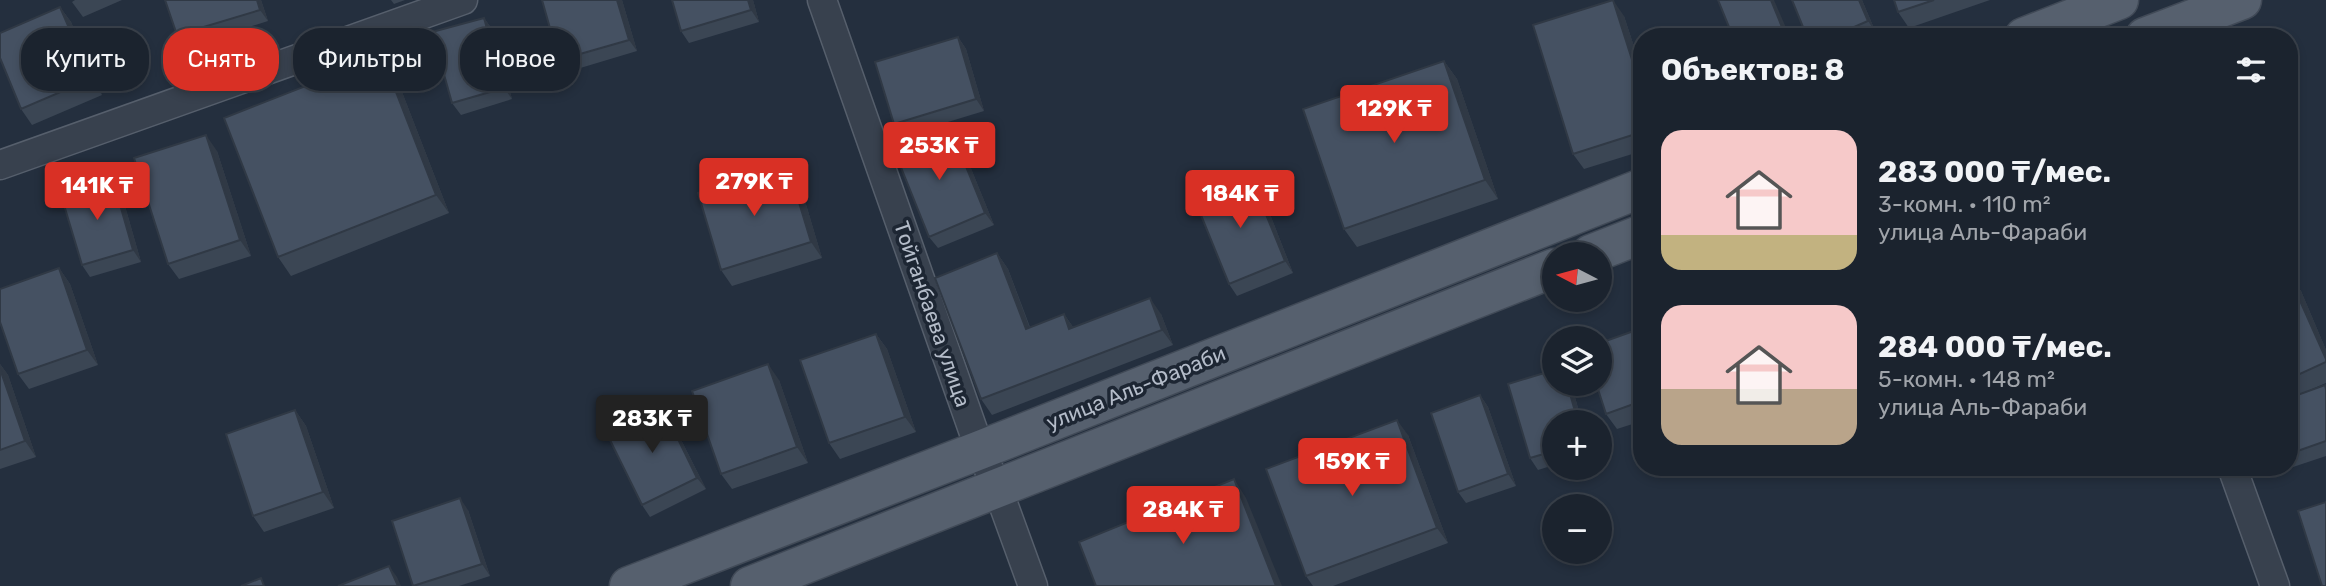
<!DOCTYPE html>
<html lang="ru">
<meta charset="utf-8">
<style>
body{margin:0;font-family:Rubik,sans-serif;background:#242b36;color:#f1f3f6;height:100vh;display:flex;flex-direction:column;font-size:26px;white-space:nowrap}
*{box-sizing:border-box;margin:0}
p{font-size:23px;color:#a0a4aa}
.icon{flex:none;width:38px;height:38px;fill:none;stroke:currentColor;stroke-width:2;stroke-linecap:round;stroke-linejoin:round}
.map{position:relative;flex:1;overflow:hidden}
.side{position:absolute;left:1633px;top:28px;width:665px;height:448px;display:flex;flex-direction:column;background:#1b232e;border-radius:28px;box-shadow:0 4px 10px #0003,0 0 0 2px #39404a}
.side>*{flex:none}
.banner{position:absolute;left:21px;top:28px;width:665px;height:63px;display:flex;gap:14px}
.needle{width:46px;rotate:276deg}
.tools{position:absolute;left:1542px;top:242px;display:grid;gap:14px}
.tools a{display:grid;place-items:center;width:70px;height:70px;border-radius:50%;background:#1b232e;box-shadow:0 4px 10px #0003,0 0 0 2px #39404a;font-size:35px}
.price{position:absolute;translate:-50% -60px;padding:0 16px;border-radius:7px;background:#d93025;color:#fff;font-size:23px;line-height:46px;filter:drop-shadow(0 2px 4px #0008)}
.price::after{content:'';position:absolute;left:50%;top:42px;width:21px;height:16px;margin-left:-10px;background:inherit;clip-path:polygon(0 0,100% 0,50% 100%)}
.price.selected{background:#222;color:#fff}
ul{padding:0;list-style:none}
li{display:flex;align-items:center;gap:21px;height:175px;padding:0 28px}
li span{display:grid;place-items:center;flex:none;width:196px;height:140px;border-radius:21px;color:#555}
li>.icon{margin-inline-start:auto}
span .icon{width:84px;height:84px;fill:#fffc;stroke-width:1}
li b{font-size:30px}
h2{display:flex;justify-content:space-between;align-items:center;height:84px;padding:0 28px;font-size:30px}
.pill{padding:0 24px;border-radius:28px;background:#1b232e;box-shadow:0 4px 10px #0003,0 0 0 2px #39404a;font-size:24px;line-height:63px}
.pill.selected{background:#d93025;color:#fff}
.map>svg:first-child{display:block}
</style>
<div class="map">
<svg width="2326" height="586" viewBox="0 0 2326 586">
<rect width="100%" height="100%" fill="#242f3e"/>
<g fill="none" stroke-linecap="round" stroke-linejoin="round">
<defs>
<path id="street" d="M822 0 980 450 997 487 1033 586
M0 165 463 0
M2232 467 2275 586"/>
<path id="primary" d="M2024 37 2119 0
M2145 37 2242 0
M1591 254 1642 234
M629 586 980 450 1642 188
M750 586 1554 268"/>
</defs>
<use href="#street" stroke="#565f6c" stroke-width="31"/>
<use href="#primary" stroke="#414a57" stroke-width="41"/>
<use href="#street" stroke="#38414e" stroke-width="28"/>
<use href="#primary" stroke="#56606e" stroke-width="38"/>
</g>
<path fill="#3b4654" d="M75 0H122L83 17 72 2Z
M261 0 268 21 185 47 177 35Z
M391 0H405L394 4Z
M622 0 637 51 567 72 559 60Z
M672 0H753L759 22 689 43 681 31Z
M1862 0 1876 33 1867 37H1807Z
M1894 0H1990L1909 28 1898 12Z
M60 7 71 22 102 95 32 125 21 109Z
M1624 16 1642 71V151L1584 169 1573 154Z
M484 18 492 29 512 99 461 115 452 103Z
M958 37 966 49 984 111 902 136 894 124Z
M1444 61 1457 79 1498 199 1357 247 1344 229Z
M395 74 449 213 291 276 278 257Z
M959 139 994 225 938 248 929 237Z
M217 151 251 256 179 279 168 264Z
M788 166 799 181 822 258 732 286 721 270Z
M1259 186 1293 273 1237 296 1229 284Z
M121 192 141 262 90 277 82 265Z
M997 253 1008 269 1030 327 1064 314 1073 327 1161 314 1173 345 992 415 981 399Z
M59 268 70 284 98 365 29 389 18 374Z
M2289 276 2301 291 2326 350V383L2305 392 2326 387V456L2293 467 2289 461Z
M1642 328V421L1617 429 1606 414Z
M876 334 887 349 916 432 840 459 829 443Z
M0 364 8 375 36 457 0 469Z
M779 380 808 463 732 489 721 474Z
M1571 383 1582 422H1554V465L1538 470 1530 458Z
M1480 395 1488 407 1516 486 1466 503 1458 492Z
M661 404 669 416 706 489 650 517 642 505Z
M295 410 306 426 334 508 264 532 253 516Z
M1408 435 1448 543 1333 586H1313L1306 576Z
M468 510 490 576 459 586H413Z"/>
<path fill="#303945" d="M257 0H261L268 21 260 10Z
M617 0H622L637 51 629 40Z
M748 0H753L759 22 751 10Z
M1613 0 1624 16 1642 71V91Z
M1771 0H1774L1790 37H1786Z
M1859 0H1862L1876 33 1868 21Z
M60 7 71 22 102 95 91 79Z
M484 18 492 29 512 99 504 88Z
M958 37 966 49 984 111 976 99Z
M382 56 395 74 449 213 436 195Z
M1444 61 1457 79 1498 199 1485 180Z
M950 127 959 139 994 225 985 213Z
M206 135 217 151 251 256 240 240Z
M788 166 799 181 822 258 811 242Z
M1250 175 1259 186 1293 273 1285 261Z
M113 180 121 192 141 262 133 250Z
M997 253 1008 269 1036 345 1026 329Z
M59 268 70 284 98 365 87 350Z
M2290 276 2301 291 2326 350V359Z
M1150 298 1161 314 1173 345 1162 330Z
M1064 314 1075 330 1069 329Z
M876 334 887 349 916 432 905 417Z
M0 364 8 375 36 457 25 441 0 369Z
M768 364 779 380 808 463 797 447Z
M1567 383H1571L1582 422H1578Z
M1480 395 1488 407 1516 486 1508 474Z
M661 404 669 416 706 489 697 478Z
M295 410 306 426 334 508 323 492Z
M1397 420 1408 435 1448 543 1437 528Z
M1234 479 1246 498 1282 586H1276Z
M460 498 468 510 490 576 482 564Z
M389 566 397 577 401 586H398Z"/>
<path fill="#455162" stroke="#303945" stroke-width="2" d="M165 0H257L260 10 177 35Z
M542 0H617L629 40 559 60Z
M672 0H748L751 10 681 31Z
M1613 0 1642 91V132L1573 154 1533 25Z
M1718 0H1771L1786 37H1733Z
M1792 0H1859L1868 21 1831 37H1807Z
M1894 0H1934L1898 12Z
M60 7 91 79 21 109 0 58V33Z
M484 18 504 88 452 103 432 32Z
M958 37 976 99 894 124 875 62Z
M382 56 436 195 278 257 224 118Z
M1444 61 1485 180 1344 229 1303 109Z
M950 127 985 213 929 237 894 150Z
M206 135 240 240 168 264 134 158Z
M788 166 811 242 721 270 698 193Z
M1250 175 1285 261 1229 284 1194 198Z
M113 180 133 250 82 265 61 195Z
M997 253 1026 329 1064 314 1069 329 1150 298 1162 330 981 399 935 278Z
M59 268 87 350 18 374 0 322V289Z
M2289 276 2326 359V362L2289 379Z
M1642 328V401L1606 414 1596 383H1600V343Z
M876 334 905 417 829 443 800 360Z
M768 364 797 447 721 474 692 391Z
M0 369 25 441 0 450Z
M1554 370V383H1567L1578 422H1554V451L1530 458 1508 384Z
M2325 385 2326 389V441L2289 454V398Z
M1480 395 1508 474 1458 492 1431 413Z
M661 404 697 478 642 505 606 432Z
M295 410 323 492 253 516 226 434Z
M1397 420 1437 528 1306 576 1266 469Z
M1234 479 1276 586H1096L1079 542Z
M460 498 482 564 413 586 392 521Z
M2326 502V586H2322L2298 511Z
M389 566 398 586H338Z
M261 578 264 586H241Z"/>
<g text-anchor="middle" stroke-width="7" stroke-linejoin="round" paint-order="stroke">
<g font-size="21" fill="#b4bcc9" stroke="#1d2633">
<text transform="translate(932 314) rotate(71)" y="7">Тойганбаева улица</text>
<text transform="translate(1136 388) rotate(-22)" y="7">улица Аль-Фараби</text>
</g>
</g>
</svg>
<div class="tools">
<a><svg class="needle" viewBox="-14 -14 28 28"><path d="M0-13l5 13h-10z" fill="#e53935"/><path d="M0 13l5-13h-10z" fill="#a0a4aa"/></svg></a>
<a><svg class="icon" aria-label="layers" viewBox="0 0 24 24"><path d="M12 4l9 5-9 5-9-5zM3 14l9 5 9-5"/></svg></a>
<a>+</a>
<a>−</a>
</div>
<b class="price" style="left:1394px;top:145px">129K ₸</b>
<b class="price" style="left:939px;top:182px">253K ₸</b>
<b class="price" style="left:754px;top:218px">279K ₸</b>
<b class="price" style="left:97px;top:222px">141K ₸</b>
<b class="price" style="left:1240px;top:230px">184K ₸</b>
<b class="price selected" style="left:652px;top:455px">283K ₸</b>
<b class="price" style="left:1352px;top:498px">159K ₸</b>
<b class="price" style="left:1183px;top:546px">284K ₸</b>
<div class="banner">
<a class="pill">Купить</a>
<a class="pill selected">Снять</a>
<a class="pill">Фильтры</a>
<a class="pill">Новое</a>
</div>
<section class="side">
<h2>Объектов: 8<svg class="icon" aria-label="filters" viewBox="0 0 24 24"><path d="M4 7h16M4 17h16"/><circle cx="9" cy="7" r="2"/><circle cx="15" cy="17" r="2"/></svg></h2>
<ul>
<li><span style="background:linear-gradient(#f6c9c9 75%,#c2b280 0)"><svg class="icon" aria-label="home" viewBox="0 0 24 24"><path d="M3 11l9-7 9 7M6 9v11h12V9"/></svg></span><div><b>283 000 ₸/мес.</b><p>3-комн. · 110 m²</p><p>улица Аль-Фараби</p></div></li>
<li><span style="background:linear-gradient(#f6c9c9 60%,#b9a48a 0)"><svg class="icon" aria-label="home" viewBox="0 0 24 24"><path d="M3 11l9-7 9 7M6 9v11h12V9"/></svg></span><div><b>284 000 ₸/мес.</b><p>5-комн. · 148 m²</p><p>улица Аль-Фараби</p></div></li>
</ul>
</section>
</div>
